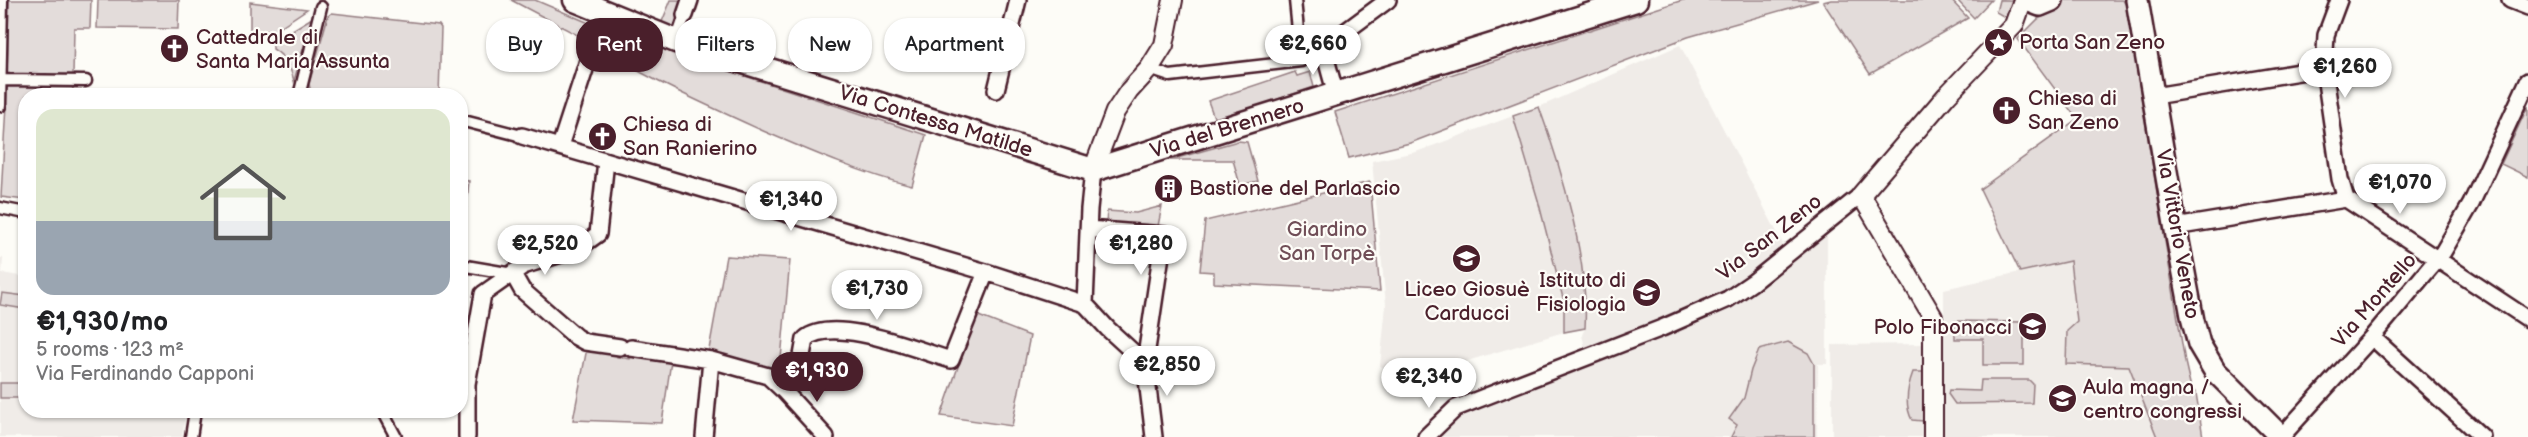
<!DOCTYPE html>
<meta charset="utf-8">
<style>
body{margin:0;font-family:"Balsamiq Sans",sans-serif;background:#f6f6f6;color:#202124;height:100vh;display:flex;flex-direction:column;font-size:22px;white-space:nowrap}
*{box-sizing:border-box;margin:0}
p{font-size:20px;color:#757577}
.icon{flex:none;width:33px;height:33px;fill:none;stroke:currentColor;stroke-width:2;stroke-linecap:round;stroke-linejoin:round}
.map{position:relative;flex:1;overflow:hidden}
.drawer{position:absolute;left:18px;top:88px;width:450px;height:330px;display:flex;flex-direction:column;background:#fff;border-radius:24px;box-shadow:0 2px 4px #0004}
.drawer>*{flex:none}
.banner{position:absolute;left:486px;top:18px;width:570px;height:54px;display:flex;gap:12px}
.price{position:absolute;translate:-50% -51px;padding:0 14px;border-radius:21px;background:#fff;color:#222;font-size:20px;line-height:39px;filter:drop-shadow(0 2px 3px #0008)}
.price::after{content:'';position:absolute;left:50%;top:36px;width:18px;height:14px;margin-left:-9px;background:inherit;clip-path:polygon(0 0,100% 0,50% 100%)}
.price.active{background:#4a1f2b;color:#fff}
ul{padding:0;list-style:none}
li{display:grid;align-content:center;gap:12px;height:318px;padding:0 18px}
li+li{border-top:2px solid #e0e0e0}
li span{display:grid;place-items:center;height:186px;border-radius:18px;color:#555}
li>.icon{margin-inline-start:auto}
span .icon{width:108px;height:108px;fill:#fffc;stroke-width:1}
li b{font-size:26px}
.chip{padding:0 21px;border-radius:24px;background:#fff;box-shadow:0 2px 4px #0004;font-size:21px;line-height:54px}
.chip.active{background:#4a1f2b;color:#fff}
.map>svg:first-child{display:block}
</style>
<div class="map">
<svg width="2528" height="437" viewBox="0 0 2528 437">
<rect width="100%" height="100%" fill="#fdfcf7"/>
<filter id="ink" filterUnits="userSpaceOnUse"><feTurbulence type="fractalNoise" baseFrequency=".0167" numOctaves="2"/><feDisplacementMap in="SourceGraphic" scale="12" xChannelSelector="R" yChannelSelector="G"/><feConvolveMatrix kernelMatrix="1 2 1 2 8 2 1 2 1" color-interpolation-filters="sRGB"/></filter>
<g filter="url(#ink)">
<path fill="#f0ece8" d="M1680 45 1783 244 1744 276 1705 302 1585 348 1582 335 1585 328 1586 309 1581 268 1539 107Z
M1513 116 1538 200 1565 304 1564 332 1437 370 1443 383 1428 391 1420 383 1380 366 1386 305 1372 161 1416 152Z
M1827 236V364H1818L1817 437H1435L1453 415 1645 344 1700 323 1731 307 1755 293 1766 281Z
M2109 252 2129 366 2157 437H1944V289Z
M0 258H3L2 273 25 277 26 411H186L182 437H0Z
M1923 344V437H1832V345Z"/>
<path fill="#e3dcda" stroke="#967e82" stroke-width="1.5" d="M9 0H91L90 28H74L73 75 7 74Z
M98 0H179L178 29 97 28Z
M511 0H535L589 23 583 38Z
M671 0H684L675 29 661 24Z
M1683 0H1818L1688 37 1410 143 1349 158 1335 112Z
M1831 0H1951L1968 18 1870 74 1823 2Z
M1957 0H1991L1974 18Z
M1999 0H2014L2010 20 1996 12Z
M2065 0H2123L2126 5 2185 362 2191 388 2196 393 2203 437H2157L2129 366 2066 364 2067 331 2077 322 2070 261 2020 272 1980 189 2077 119 2018 39 2038 19 2060 9Z
M250 2 307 9 274 31H250Z
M332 13 439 25 441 28 439 96C398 96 359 90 318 95L311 93 309 84 328 16Z
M312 18 294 81C290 66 286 57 273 49V42Z
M610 32 926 135 912 186C860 173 810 151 761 130 706 105 653 81 601 50Z
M1295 72 1297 76 1310 72 1314 87 1215 120 1208 101Z
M7 86 73 87V96H26L25 200 1 197Z
M2528 106V177L2501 164Z
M1539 107C1562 170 1589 261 1585 328L1564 332V302L1538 200 1513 116Z
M1238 141 1247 142 1258 181 1240 185 1233 160H1170Z
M461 180 469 181 465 221H461Z
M1370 182 1380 291 1214 283V272L1200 271 1205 221Z
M1162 206 1158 226 1106 223 1107 211 1136 213Z
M726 256 790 260 780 370 708 355Z
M2 293 25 296V309L0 305Z
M976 315 1030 336 1012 426 941 416Z
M1955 321 2024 322V365H1983V339H1955Z
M1788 342 1808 353 1814 364V437H1731L1737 425 1729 419 1744 398 1751 370 1759 350Z
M587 348 618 352 617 357 630 359 631 354 671 361 662 423 573 420Z
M1913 372H1923V421L1912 420C1904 405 1907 388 1913 372Z
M1981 380H2029L2033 384 2032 403 1955 404 1948 394 1949 390 1980 391Z
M0 383H25V398H0Z"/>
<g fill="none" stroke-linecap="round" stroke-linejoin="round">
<defs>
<path id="pedestrian" d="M1295 0 1301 61
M676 41 685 15
M1149 69 1170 76 1301 61 1323 48
M1 80 86 81
M299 96 321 7
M0 106 2 0
M460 120 522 136
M0 208 26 213
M460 265 513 274
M382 411 396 437
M191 437 195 411"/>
<path id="minor" d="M2339 0 2326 35 2324 68 2340 179 2346 199 2528 319
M2510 0 2528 7
M685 15 690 0
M996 90 1018 0
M1336 95 1323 48 1388 0
M2154 96 2324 68
M522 136 986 272 1085 304
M560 146 593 45 607 14
M1093 170 1089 209 1085 304 1108 329 1145 363
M2175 227 2346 199
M1088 229 1164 235 1145 363 1154 437
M513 274 522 290 576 337 585 342 620 347
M2372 337 2482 437
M631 348 711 360 768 376 784 391 826 437
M784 391 798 378 805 339C833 315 917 350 951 360L986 272
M467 437V384L483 294 523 266 577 249 598 234 606 161
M704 437 711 360
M1426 437 1456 408 1662 328 1728 299 1753 282 1861 195
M2281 437 2372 337 2443 252 2471 204 2528 81"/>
<path id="tertiary" d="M1093 170 1115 112 1129 91 1149 69 1164 45 1173 0
M1933 437V317L1861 195 1947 95 2014 25 2023 0"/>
<path id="secondary" d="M2027 0 2040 5 2052 0
M2137 0 2177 236 2193 321 2199 344 2215 371 2281 437"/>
<path id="primary" d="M575 0 676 41 1093 170 1636 0"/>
</defs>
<use href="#pedestrian" stroke="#4a1f2b" stroke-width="15"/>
<use href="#minor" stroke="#4a1f2b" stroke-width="20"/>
<use href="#tertiary" stroke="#4a1f2b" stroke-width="22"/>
<use href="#secondary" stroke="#4a1f2b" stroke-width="26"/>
<use href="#primary" stroke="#4a1f2b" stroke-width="27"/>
<use href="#pedestrian" stroke="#fdfcf7" stroke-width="10"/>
<use href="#minor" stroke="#fdfcf7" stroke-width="15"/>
<use href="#tertiary" stroke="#fdfcf7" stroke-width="18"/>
<use href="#secondary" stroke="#fdfcf7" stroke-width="21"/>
<use href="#primary" stroke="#fdfcf7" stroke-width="22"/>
</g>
</g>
<defs>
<symbol id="sight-disc" viewBox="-11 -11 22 22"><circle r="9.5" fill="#4a1f2b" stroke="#fdfcf7"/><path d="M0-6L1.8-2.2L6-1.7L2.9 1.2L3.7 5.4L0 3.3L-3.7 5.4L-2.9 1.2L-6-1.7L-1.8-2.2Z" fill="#fff"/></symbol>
<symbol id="church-disc" viewBox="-11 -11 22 22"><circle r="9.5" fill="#4a1f2b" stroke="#fdfcf7"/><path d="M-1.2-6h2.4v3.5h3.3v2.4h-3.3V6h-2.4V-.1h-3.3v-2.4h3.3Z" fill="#fff"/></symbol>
<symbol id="building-disc" viewBox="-11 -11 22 22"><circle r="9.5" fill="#4a1f2b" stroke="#fdfcf7"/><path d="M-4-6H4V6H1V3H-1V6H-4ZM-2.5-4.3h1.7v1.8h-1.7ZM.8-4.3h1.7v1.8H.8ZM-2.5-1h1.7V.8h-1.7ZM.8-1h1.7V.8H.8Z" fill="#fff"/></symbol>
<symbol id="school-disc" viewBox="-11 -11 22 22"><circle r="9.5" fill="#4a1f2b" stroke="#fdfcf7"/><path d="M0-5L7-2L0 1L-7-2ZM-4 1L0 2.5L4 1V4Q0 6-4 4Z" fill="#fff"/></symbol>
<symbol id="university-disc" viewBox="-11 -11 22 22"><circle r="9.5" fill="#4a1f2b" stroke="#fdfcf7"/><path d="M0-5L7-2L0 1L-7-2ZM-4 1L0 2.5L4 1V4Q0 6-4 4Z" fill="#fff"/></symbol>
</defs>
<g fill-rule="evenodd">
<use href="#sight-disc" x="1982" y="26" width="33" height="33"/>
<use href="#church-disc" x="158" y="32" width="33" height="33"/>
<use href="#church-disc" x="1990" y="94" width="33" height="33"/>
<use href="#church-disc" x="586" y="120" width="33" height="33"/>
<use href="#building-disc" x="1152" y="172" width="33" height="33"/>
<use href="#school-disc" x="1450" y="242" width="33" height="33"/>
<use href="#university-disc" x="1630" y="276" width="33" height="33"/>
<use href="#university-disc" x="2016" y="310" width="33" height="33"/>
<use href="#university-disc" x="2046" y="382" width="33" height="33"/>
</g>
<g text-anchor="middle" stroke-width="4.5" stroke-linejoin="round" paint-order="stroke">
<g font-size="21" fill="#4a1f2b" stroke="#fdfcf7" text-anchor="start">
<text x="196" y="44">Cattedrale di<tspan x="196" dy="24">Santa Maria Assunta</tspan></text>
<text x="2019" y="49">Porta San Zeno</text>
<text x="2028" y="105">Chiesa di<tspan x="2028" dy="24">San Zeno</tspan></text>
<text x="623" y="131">Chiesa di<tspan x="623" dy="24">San Ranierino</tspan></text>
<text x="1189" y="195">Bastione del Parlascio</text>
<text x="1626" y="287" text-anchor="end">Istituto di<tspan x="1626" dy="24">Fisiologia</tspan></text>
<text x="1467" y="296" text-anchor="middle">Liceo Giosuè<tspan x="1467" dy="24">Carducci</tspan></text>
<text x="2012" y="334" text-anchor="end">Polo Fibonacci</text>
<text x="2083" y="394">Aula magna /<tspan x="2083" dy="24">centro congressi</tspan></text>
</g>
<g font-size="21" fill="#4a1f2b" stroke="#fdfcf7">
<text transform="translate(936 121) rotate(17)" y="7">Via Contessa Matilde</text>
<text transform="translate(1227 128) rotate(-17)" y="7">Via del Brennero</text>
<text transform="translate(2178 234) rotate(80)" y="7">Via Vittorio Veneto</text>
<text transform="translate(1769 237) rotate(-38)" y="7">Via San Zeno</text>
<text transform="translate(2374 300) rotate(-49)" y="7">Via Montello</text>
</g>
<g font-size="21" fill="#704e57" stroke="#fdfcf7">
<text x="1327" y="236">Giardino<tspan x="1327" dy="24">San Torpè</tspan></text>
</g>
</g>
</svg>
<b class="price" style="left:1313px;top:76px">€2,660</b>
<b class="price" style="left:2345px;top:99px">€1,260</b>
<b class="price" style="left:2400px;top:215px">€1,070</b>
<b class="price" style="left:791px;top:232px">€1,340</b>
<b class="price" style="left:545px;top:276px">€2,520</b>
<b class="price" style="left:1141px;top:276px">€1,280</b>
<b class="price" style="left:877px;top:321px">€1,730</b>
<b class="price" style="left:1167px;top:397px">€2,850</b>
<b class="price active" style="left:817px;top:403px">€1,930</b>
<b class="price" style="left:1429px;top:409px">€2,340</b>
<div class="banner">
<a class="chip">Buy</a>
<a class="chip active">Rent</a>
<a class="chip">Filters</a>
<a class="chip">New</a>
<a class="chip">Apartment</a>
</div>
<section class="drawer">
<ul>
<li><span style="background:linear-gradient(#dfe7d0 60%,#9aa5b1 0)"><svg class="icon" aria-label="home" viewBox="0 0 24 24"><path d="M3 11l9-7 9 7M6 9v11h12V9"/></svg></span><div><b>€1,930/mo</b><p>5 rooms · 123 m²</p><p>Via Ferdinando Capponi</p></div></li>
</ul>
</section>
</div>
